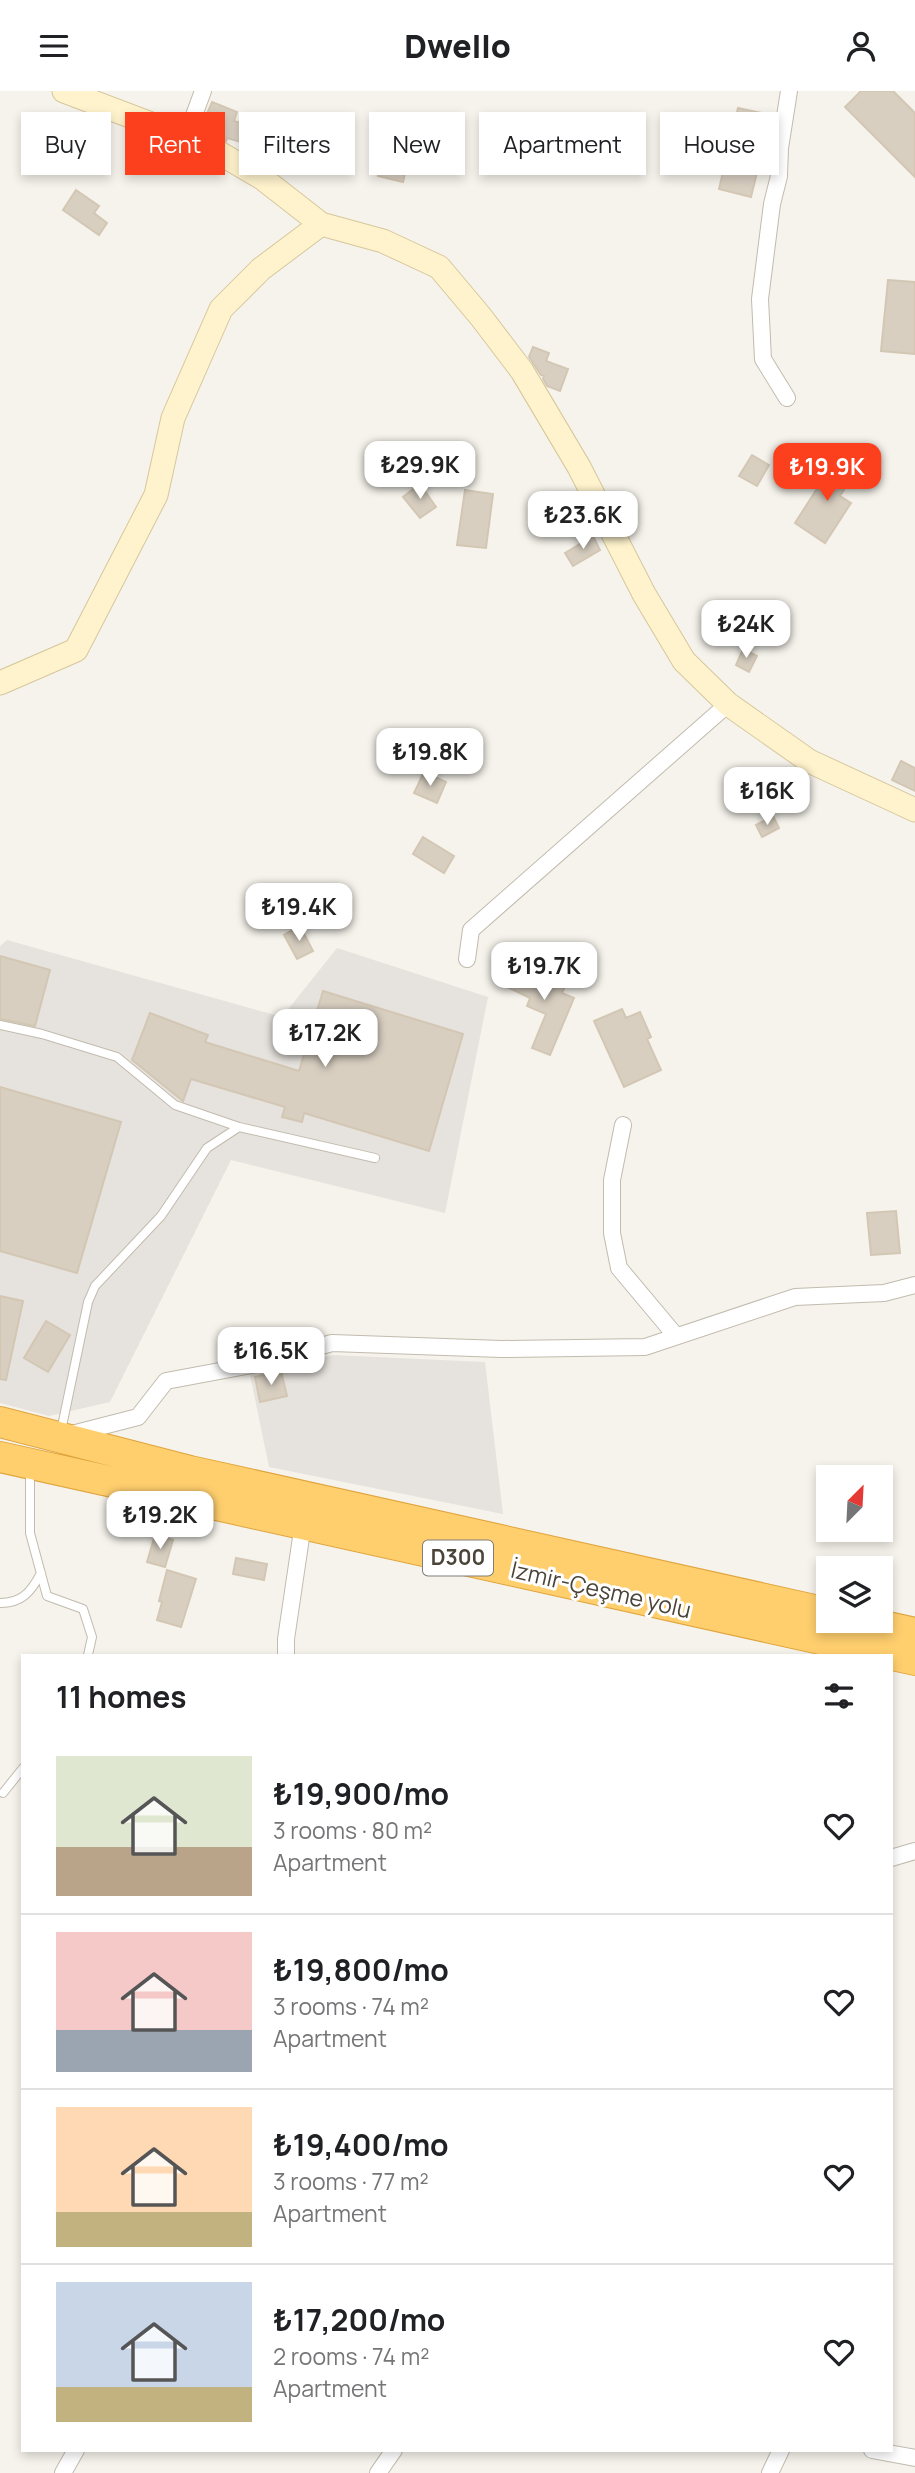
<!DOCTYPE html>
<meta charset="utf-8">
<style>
body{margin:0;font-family:Manrope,sans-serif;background:#f2f2f2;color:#202124;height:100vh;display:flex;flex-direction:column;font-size:26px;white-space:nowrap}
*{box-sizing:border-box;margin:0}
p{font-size:23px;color:#757577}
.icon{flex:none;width:38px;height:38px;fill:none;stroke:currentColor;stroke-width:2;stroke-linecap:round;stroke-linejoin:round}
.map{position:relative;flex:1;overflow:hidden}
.details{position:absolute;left:21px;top:1563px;width:872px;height:798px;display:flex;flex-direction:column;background:#fff;border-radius:0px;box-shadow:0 4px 10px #0003}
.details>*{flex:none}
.top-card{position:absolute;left:21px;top:21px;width:873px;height:63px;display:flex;gap:14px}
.needle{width:46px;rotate:24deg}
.controls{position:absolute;left:816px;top:1374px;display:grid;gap:14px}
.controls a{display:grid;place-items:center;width:77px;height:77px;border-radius:0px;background:#fff;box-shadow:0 4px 10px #0003;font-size:35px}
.price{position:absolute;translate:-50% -60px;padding:0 16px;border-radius:14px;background:#fff;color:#222;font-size:23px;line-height:46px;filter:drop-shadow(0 2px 4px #0008)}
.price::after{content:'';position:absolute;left:50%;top:42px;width:21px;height:16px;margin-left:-10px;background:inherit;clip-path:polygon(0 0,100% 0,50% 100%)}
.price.selected{background:#fc3f1d;color:#fff}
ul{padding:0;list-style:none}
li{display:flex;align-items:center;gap:21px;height:175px;padding:0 35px}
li+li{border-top:2px solid #e0e0e0}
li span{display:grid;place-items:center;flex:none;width:196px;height:140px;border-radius:0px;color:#555}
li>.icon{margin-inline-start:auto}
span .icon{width:84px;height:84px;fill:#fffc;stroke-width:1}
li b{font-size:30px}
h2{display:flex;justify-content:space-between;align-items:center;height:84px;padding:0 35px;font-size:30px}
.chip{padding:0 24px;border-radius:0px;background:#fff;box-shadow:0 4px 10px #0003;font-size:24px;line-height:63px}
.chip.selected{background:#fc3f1d;color:#fff}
header{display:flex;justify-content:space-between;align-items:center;height:91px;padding:0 35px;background:#fff;font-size:32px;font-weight:800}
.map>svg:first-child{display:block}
</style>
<header><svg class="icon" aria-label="menu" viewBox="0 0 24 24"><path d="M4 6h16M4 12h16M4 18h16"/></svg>Dwello<svg class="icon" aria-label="person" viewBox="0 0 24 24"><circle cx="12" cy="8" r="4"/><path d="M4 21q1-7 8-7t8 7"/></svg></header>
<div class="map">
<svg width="915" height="2382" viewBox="0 0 915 2382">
<rect width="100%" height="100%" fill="#f6f3ec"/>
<path fill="#e6e2dd" d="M7 849 282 926 337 857 488 906 445 1122 231 1069 110 1311 49 1325 0 1312V855Z
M333 1264 485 1271 503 1423 269 1376 250 1284Z"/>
<path fill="#d8cfc1" stroke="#d3c7b4" stroke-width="2" d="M861 0H893L915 22V86L845 16Z
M212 11 237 21 234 30 299 48 294 66 227 47 226 50 201 37Z
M738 17 771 24 751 106 719 98Z
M393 42 406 43 404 59 410 61 403 91 378 85 385 55 391 56Z
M76 99 99 115 94 122 107 132 99 144 63 119Z
M888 189 915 191V263L881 260Z
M533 256 549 262 546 270 568 278 560 300 547 295 543 288 544 285 541 284 529 266Z
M752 364 769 374 757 395 739 385Z
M836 368 856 380 840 405 851 412 825 452 795 432Z
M420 393 436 416 420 427 403 406Z
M465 399 493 403 486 457 457 454Z
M593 445 600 459 573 475 565 462Z
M743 558 757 565 749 581 736 574Z
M901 670 915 677V700L892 689Z
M424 681 446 691 437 712 414 702Z
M773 725 779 737 762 746 756 734Z
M423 746 454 765 444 782 413 763Z
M300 835 313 860 297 868 284 844Z
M0 865 50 879 35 935 0 928Z
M537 867 551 872 546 885 566 893 562 902 574 907 550 964 532 957 546 923 527 915 530 907 507 896 516 877 530 883Z
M323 900 463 943 429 1060 304 1022 302 1031 282 1026 285 1016 191 988 183 1010 132 969 150 922 208 944 205 951 299 980Z
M622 918 626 927 640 921 651 946 647 948 661 979 624 996 594 930Z
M0 996 121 1031 77 1182 0 1160Z
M896 1120 900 1162 871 1164 867 1122Z
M0 1205 23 1210 6 1289 0 1288Z
M46 1230 70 1244 48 1281 24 1267Z
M281 1280 287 1305 260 1311 255 1286Z
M155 1444 173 1449 165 1476 147 1471Z
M236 1467 267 1473 264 1489 233 1483Z
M167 1479 196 1488 181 1536 157 1529 162 1511 159 1510Z"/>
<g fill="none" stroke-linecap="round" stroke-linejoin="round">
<defs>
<path id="lane" d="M0 934 42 943 117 966 175 1014 239 1036
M61 1340 88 1211 95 1195 161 1125 207 1057 239 1036 375 1067
M30 1379V1442L47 1505 83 1518 92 1546 88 1564
M0 1512C22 1512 31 1501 41 1482
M3 1702 23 1677"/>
<path id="street" d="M186 46 203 0
M787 307 763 268 760 208 772 113 779 85 780 57 789 0
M467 868 471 839 728 613
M623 1034 612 1089V1142L619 1177 676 1245
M68 1344 138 1326 166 1290 257 1273 332 1252 501 1258 645 1256 795 1206 884 1202 915 1194
M286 1564V1548L303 1433
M891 1767 915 1760
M872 2359 915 2367
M63 2382 76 2359
M378 2382 394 2359
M770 2382 781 2359"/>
<path id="secondary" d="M64 0 204 53 262 87 321 133 383 150 439 176 481 226 522 280 579 376 644 503 684 570 728 613 809 670 915 719
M0 592 76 559 156 404 173 327 221 218 261 178 321 133"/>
<path id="highway" d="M0 1331 190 1380 828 1522
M0 1366 915 1569
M860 1530 915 1542"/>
</defs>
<use href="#lane" stroke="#c2bbae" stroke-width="10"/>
<use href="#street" stroke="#c2bbae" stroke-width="18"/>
<use href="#secondary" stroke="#d6c79b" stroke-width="25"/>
<use href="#highway" stroke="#e0a43c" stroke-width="32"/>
<use href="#lane" stroke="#fff" stroke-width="8"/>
<use href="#street" stroke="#fff" stroke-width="16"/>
<use href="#secondary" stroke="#fff3cd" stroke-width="23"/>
<use href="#highway" stroke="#ffcf6e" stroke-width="30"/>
</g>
<g text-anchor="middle" stroke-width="6" stroke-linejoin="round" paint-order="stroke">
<rect fill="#fff" stroke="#817c74" stroke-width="2" x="423" y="1449.5" width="70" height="35" rx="5"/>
<g font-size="21" font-weight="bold" fill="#4b4439">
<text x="458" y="1474">D300</text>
</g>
<g font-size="23" fill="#4b4439" stroke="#fff">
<text transform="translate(601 1499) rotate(13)" y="8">İzmir-Çeşme yolu</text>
</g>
</g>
</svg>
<div class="controls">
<a><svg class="needle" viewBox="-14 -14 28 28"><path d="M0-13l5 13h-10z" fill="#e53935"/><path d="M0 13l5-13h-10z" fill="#757577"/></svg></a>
<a><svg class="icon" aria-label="layers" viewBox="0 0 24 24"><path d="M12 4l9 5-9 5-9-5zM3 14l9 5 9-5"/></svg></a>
</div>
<b class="price" style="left:420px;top:410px">₺29.9K</b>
<b class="price selected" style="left:827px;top:412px">₺19.9K</b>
<b class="price" style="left:583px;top:460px">₺23.6K</b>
<b class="price" style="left:746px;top:569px">₺24K</b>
<b class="price" style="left:430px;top:697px">₺19.8K</b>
<b class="price" style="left:767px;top:736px">₺16K</b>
<b class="price" style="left:299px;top:852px">₺19.4K</b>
<b class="price" style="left:544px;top:911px">₺19.7K</b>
<b class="price" style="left:325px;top:978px">₺17.2K</b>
<b class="price" style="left:271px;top:1296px">₺16.5K</b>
<b class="price" style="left:160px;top:1460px">₺19.2K</b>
<div class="top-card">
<a class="chip">Buy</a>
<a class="chip selected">Rent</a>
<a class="chip">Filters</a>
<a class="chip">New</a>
<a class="chip">Apartment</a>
<a class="chip">House</a>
</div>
<section class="details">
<h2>11 homes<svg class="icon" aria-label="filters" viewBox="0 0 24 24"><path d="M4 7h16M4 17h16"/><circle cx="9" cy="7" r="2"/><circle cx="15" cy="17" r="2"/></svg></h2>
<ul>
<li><span style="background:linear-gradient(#dfe7d0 65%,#b9a48a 0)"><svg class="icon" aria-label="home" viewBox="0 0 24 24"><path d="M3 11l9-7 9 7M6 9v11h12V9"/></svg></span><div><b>₺19,900/mo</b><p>3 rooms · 80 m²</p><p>Apartment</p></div><svg class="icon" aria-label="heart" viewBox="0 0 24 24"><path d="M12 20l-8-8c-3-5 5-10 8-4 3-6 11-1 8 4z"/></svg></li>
<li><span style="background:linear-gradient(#f6c9c9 70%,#9aa5b1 0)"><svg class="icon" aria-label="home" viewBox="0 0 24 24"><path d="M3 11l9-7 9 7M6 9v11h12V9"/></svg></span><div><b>₺19,800/mo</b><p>3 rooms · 74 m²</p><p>Apartment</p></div><svg class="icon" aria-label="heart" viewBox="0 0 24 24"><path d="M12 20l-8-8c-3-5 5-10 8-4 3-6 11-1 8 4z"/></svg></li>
<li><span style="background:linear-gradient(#ffd9b3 75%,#c2b280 0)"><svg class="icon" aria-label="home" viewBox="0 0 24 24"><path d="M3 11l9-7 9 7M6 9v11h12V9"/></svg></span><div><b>₺19,400/mo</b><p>3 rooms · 77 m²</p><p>Apartment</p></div><svg class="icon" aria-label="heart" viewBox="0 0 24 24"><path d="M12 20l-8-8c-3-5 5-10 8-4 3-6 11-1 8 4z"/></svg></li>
<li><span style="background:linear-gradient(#c9d6e8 75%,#c2b280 0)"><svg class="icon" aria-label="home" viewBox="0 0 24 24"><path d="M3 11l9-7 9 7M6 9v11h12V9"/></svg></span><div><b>₺17,200/mo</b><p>2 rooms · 74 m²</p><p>Apartment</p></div><svg class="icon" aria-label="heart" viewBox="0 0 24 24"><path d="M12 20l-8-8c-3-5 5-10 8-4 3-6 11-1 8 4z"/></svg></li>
</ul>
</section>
</div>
